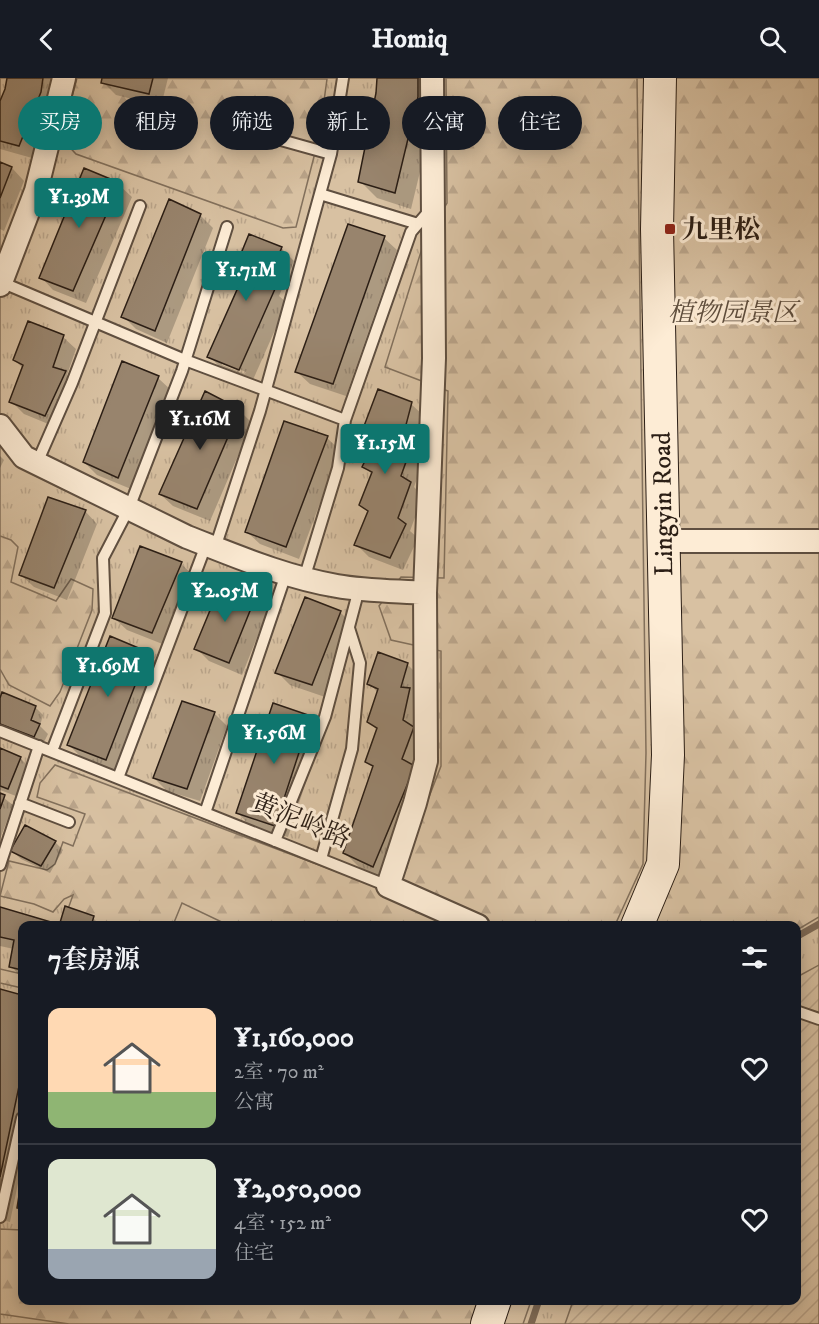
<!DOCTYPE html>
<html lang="zh">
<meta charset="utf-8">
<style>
body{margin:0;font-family:"IM FELL DW Pica","Noto Serif SC",serif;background:#242831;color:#f1f3f6;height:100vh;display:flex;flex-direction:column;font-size:22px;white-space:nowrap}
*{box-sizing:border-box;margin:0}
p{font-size:20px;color:#9ea1a6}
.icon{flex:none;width:33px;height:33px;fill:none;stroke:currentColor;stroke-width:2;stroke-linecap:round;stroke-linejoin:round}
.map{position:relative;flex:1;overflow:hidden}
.side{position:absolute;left:18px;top:843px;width:783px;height:384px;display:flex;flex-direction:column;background:#171b24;border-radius:12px;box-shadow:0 3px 15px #0003}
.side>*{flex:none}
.guide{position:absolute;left:18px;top:18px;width:783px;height:54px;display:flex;gap:12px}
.price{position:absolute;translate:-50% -51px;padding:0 14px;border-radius:6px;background:#0f766e;color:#fff;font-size:20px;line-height:39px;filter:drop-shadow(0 2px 3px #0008)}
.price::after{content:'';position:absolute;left:50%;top:36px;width:18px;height:14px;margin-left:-9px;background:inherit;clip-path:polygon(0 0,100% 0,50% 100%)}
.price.current{background:#222;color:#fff}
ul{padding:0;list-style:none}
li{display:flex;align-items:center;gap:18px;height:150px;padding:0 30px}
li+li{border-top:2px solid #363941}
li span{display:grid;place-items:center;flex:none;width:168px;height:120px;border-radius:12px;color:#555}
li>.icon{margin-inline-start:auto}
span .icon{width:72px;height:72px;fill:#fffc;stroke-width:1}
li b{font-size:26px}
h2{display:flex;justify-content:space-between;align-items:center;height:72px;padding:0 30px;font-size:26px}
.tag{padding:0 21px;border-radius:27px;background:#171b24;box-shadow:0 3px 15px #0003;font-size:21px;line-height:54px}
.tag.current{background:#0f766e;color:#fff}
header{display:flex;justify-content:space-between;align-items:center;height:78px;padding:0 30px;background:#171b24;font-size:27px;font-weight:700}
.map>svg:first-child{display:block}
</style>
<header><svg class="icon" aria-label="back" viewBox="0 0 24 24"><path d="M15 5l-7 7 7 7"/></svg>Homiq<svg class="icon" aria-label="search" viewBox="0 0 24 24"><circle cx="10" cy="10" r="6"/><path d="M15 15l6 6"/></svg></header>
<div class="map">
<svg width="819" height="1246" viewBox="0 0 819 1246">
<defs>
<pattern id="grass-tufts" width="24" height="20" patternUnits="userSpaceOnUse" patternTransform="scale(1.5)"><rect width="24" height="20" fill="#d8c1a2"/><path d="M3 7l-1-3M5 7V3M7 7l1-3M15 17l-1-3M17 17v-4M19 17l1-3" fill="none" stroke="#baa58b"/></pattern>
<pattern id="forest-firs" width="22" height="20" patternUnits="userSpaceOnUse" patternTransform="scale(1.5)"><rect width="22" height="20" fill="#d8c1a2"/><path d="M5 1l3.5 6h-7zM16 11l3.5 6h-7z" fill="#baa58b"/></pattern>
<pattern id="garden-furrows" width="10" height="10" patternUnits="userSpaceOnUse" patternTransform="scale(1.5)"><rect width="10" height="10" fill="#d8c1a2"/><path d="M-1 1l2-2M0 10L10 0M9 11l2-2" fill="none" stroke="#baa58b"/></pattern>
</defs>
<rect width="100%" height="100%" fill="#fce2bf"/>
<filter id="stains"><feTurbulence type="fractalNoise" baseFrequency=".00333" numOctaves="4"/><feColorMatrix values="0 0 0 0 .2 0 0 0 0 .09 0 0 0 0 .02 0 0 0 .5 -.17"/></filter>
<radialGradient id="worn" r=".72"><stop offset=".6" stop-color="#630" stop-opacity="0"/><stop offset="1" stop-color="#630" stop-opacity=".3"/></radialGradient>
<path fill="url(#grass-tufts)" stroke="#82705c" stroke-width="1.5" fill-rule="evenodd" d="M0 0H819V1246H0ZM22 848H796V1222H22Z"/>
<path fill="url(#forest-firs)" stroke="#82705c" stroke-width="1.5" d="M77 0 327 1 319 59 296 149 283 150 76 76 61 60Z
M446 0H637L646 675 643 786 615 847 230 848 182 825 173 847 62 848 73 817 64 821 53 834 34 826 0 818 9 783 47 792 55 786 63 764 73 768 85 736 37 719 40 705 55 687 372 807 406 778 441 688V573L391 562 379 528 401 499 444 500 448 313 385 289 424 164 447 125Z
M673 0H819V455H677L668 240Z
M0 458 11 462 18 469 11 504 56 523 71 501 93 511 92 532 60 614 50 628 9 607 0 591Z
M680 469H819V839L797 852 796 848H646L671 477Z
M0 891 22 896V910L0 905Z
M0 1151 22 1152V1222H210L225 1226 226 1222 478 1223 471 1246H69L0 1236Z
M506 1223H531L523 1246H498Z"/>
<path fill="url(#garden-furrows)" stroke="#82705c" stroke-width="1.5" d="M819 887V1246H565L573 1223 796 1222 797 899Z"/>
<path fill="#0003" fill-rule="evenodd" d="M8 0H57L53 28 32 80 0 71V26L7 11Z
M104 0H168L161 28 116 17 103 4Z
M378 0H434V36L411 131 377 120 360 103 377 16Z
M0 86 12 90 24 103 4 153 0 151Z
M84 92 119 107 132 119 86 225 53 212 41 199Z
M200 137 213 150 167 265 136 251 123 238Z
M249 158 282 171 294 183 279 218 287 225 252 304 222 291 209 278 241 207 233 199ZM222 284 246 294 245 296 222 287Z
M384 160 397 172 346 318 310 306 297 294Z
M63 259 76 271 67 297 77 307 58 350 24 336 11 323 23 290 14 282Z
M158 300 171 312 131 411 97 397 84 384Z
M411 326 424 338 415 372 424 381 414 409 423 418 410 453 418 460 403 492 369 479 356 466 369 435 361 427 373 397 364 389 378 360 365 348Z
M239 332 252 345 210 443 173 428 160 416Z
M327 360 340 372 299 481 260 466 247 454Z
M0 378 4 382 0 390Z
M85 433 97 446 67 522 34 509 21 497Z
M181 486 194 498 165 567 127 552 114 540Z
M222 508 256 520 268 532 242 597 209 583 196 570Z
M340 534 353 547 325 619 290 607 277 594Z
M111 560 148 575 160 588 118 693 82 680 69 667Z
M407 586 424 603 429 667 390 805 361 791 344 774 374 690 367 683 378 653 369 644 378 615 369 605Z
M0 624 35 629 43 637 40 648 48 656 43 666 0 649Z
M214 635 227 648 200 723 167 713 154 700Z
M310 640 323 652 288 759 250 748 238 735Z
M0 672 20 680 28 688 16 718 0 712Z
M0 717 13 727 0 761Z
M55 764 63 772 50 795 21 781 12 773Z
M0 831 50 845 53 848H22V900L11 888 14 871 0 868Z
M93 840 101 848H60Z
M0 912 22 918V1086L10 1144 0 1142Z"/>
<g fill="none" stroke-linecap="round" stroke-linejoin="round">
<path stroke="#7e6b58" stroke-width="7" d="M796 859 819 846
M531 1246 539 1222"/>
</g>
<path fill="#98846d" stroke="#2b1e15" stroke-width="1.5" d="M7 0H43L41 14 19 68 0 63V23L5 11Z
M102 0H153L149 16 101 5Z
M377 0H418V19L395 115 358 104 376 15Z
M0 84 12 89 0 120Z
M84 90 120 105 73 213 39 200Z
M169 121 201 136 155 253 121 239Z
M348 146 385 158 333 306 295 294Z
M249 156 282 169 266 207 275 211 239 292 207 279 240 205 231 200Z
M28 243 64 257 53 289 66 293 45 338 9 324 23 287 13 282Z
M122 283 159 298 118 400 83 384Z
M378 311 412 324 402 362 412 367 401 398 411 404 398 440 406 446 390 480 354 467 368 433 359 427 372 394 362 389 379 355 364 348Z
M205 313 240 331 197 431 159 416Z
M284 343 328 358 286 469 245 454Z
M48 419 86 432 54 510 19 497Z
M140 468 182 484 152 555 112 540Z
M221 506 256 518 229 585 194 571Z
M305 519 341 533 312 607 275 595Z
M110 558 148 574 106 682 67 667Z
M378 574 408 585 401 609 410 610 403 642 414 649 402 681 415 688 373 789 343 775 373 688 365 684 377 650 367 644 378 611 367 606Z
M2 614 36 628 31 642 40 646 34 659 0 646V620Z
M182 623 215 634 187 711 153 700Z
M273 625 311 638 275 748 236 735Z
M0 670 21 679 8 711 0 708Z
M0 715 5 717 0 731Z
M25 747 56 763 41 788 10 773Z
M65 828 94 838 91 848H59Z
M0 829 51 844 50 848H22V892L9 889 14 862 0 859Z
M0 911 22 917V994L0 1099Z
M22 1099V1131L17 1130Z"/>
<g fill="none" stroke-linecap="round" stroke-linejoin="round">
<defs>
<path id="lane" d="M252 54 331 76
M320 116 418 146
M1 204 185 282 345 342
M37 385 72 305 140 128
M215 470 260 333 331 76 343 0
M304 501 338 390 345 342 411 154 430 132
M0 653 388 808
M52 673 105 535 103 480 129 430 182 293 227 149
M118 700 206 467
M20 725 69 744
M205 735 286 496
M275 763 325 639 359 511
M321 781 352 671 360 585 349 550
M0 787 39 668
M796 933 819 941
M0 1139 22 1040"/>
<path id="street" d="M432 0 434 280 425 515 426 683 415 725 388 808 478 848
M0 207 36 113 64 0
M0 348 24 379 187 459C236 478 284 499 337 508 365 513 396 513 425 515
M663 463H819"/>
<path id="secondary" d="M637 848 663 786 668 677 657 151 660 0
M487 1246 495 1222"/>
</defs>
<use href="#lane" stroke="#5f4f40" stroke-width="14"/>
<use href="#street" stroke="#5f4f40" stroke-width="26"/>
<use href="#secondary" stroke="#2b1e15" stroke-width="34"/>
<use href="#lane" stroke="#fdecd5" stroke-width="10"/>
<use href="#street" stroke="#fdecd5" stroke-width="22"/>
<use href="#secondary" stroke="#fdecd5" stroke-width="32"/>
</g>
<rect fill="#8f2418" stroke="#fdecd5" stroke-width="2" x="664" y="145" width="12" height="12" rx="3"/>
<g text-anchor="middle" stroke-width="6" stroke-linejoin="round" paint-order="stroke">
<g font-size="26" font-weight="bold" fill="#2b1e15" stroke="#fdecd5" text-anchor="start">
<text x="682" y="160">九里松</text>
</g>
<g font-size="26" font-style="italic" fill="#5f4f3f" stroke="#fdecd5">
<text x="733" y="243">植物园景区</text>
</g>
<g font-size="26" fill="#2b1e15" stroke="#fdecd5">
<text transform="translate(662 426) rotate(-91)" y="9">Lingyin Road</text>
<text transform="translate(301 742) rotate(22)" y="9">黄泥岭路</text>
</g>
</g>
<rect width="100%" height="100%" filter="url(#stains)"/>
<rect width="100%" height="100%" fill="url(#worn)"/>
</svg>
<b class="price" style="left:79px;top:151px">¥1.39M</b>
<b class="price" style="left:246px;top:224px">¥1.71M</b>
<b class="price current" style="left:200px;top:373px">¥1.16M</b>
<b class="price" style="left:385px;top:397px">¥1.15M</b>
<b class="price" style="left:225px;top:545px">¥2.05M</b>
<b class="price" style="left:108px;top:620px">¥1.69M</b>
<b class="price" style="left:274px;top:687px">¥1.56M</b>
<div class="guide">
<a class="tag current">买房</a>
<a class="tag">租房</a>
<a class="tag">筛选</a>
<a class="tag">新上</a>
<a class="tag">公寓</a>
<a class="tag">住宅</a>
</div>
<section class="side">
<h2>7套房源<svg class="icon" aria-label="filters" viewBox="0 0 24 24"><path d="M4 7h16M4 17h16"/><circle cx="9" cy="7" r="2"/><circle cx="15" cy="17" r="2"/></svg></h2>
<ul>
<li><span style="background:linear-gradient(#ffd9b3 70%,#8fb573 0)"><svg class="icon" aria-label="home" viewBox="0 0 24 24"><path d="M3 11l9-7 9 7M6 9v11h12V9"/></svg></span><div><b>¥1,160,000</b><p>2室 · 70 m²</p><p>公寓</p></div><svg class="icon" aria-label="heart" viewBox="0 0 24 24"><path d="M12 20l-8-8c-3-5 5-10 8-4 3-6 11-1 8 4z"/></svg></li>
<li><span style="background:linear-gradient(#dfe7d0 75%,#9aa5b1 0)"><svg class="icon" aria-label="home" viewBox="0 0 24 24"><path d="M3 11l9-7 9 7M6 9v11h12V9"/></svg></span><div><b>¥2,050,000</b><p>4室 · 152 m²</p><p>住宅</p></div><svg class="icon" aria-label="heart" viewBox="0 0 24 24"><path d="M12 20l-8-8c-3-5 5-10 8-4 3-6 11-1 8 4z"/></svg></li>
</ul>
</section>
</div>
